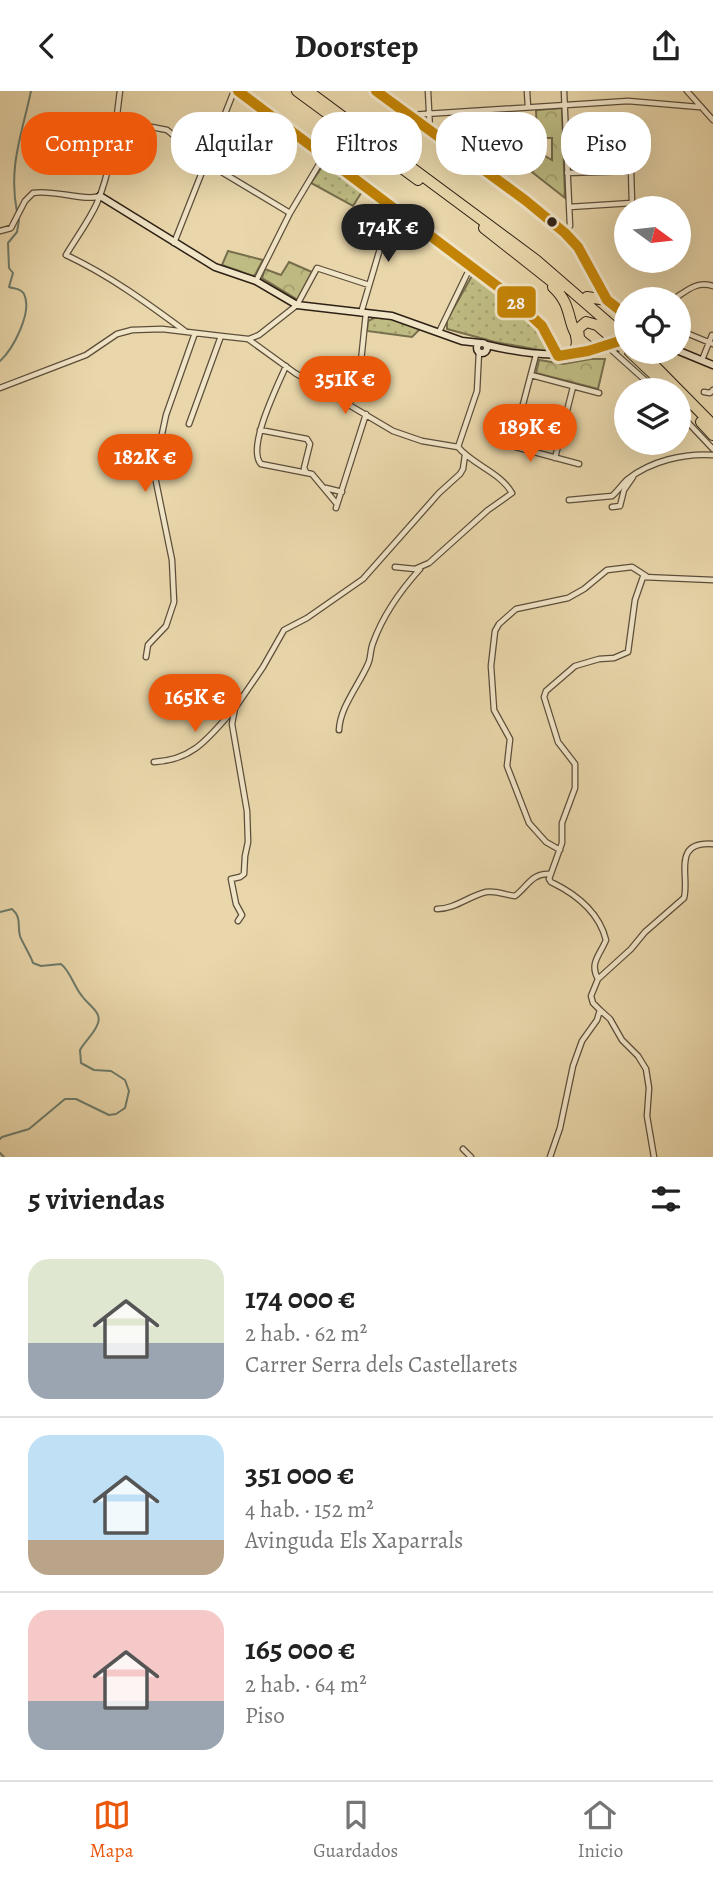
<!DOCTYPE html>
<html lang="es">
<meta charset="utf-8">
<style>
body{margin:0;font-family:Alegreya,serif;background:#f2f2f2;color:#222;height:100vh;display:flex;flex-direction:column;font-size:26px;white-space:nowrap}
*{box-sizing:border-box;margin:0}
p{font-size:23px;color:#767676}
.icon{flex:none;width:38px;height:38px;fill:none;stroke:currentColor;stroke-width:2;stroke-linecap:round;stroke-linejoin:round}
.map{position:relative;height:1066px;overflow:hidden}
.panel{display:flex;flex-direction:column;background:#fff;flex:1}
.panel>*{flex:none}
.guide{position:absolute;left:21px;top:21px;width:672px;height:63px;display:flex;gap:14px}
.needle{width:46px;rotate:105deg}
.fabs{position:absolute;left:614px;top:105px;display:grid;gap:14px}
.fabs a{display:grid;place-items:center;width:77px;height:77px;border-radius:50%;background:#fff;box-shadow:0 7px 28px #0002;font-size:35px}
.price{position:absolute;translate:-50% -60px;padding:0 16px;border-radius:24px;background:#ea580c;color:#fff;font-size:23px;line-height:46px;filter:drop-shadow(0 2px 4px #0008)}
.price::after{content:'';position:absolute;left:50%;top:42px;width:21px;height:16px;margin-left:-10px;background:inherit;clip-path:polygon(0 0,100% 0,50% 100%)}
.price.selected{background:#222;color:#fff}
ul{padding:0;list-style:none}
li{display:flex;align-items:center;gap:21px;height:175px;padding:0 28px}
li+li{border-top:2px solid #e0e0e0}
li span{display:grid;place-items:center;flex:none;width:196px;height:140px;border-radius:21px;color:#555}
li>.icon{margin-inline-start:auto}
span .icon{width:84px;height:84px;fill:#fffc;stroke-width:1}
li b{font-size:30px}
h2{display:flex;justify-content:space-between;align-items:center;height:84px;padding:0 28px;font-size:30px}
.pill{padding:0 24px;border-radius:28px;background:#fff;box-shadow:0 7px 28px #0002;font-size:24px;line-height:63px}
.pill.selected{background:#ea580c;color:#fff}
header{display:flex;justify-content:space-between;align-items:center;height:91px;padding:0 28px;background:#fff;font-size:32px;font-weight:700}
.menu{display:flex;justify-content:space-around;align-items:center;height:98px;border-top:2px solid #e0e0e0;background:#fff;font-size:19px;color:#767676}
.menu a{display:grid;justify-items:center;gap:4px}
.menu .selected{color:#ea580c}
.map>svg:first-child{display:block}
</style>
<header><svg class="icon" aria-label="back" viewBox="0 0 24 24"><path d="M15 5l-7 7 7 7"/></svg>Doorstep<svg class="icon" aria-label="share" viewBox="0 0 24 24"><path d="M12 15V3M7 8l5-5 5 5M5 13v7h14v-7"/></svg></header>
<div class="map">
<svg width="713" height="1066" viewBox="0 0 713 1066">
<defs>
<pattern id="grass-dots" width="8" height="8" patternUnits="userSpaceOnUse" patternTransform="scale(1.75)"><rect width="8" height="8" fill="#bfbc83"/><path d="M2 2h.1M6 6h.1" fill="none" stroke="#a4a170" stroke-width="1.8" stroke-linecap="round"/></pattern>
<pattern id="park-crowns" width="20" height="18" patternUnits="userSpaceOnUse" patternTransform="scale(1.75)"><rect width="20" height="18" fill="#bfbc83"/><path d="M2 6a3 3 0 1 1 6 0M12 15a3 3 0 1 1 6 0" fill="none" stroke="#a4a170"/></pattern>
</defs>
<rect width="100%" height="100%" fill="#e9d7ab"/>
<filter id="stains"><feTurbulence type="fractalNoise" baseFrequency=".00286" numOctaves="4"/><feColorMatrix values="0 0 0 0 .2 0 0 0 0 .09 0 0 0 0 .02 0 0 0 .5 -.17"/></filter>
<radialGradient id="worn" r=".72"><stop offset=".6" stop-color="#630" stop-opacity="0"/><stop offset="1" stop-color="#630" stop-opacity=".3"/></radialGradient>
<path fill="url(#grass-dots)" stroke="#766e4c" stroke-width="2" d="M324 73 329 74 363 99 353 115 311 92Z
M473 183C491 191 550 239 548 258L545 260 495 251 447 238V229Z
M376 226 390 227 422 236 412 246 367 240 368 230Z"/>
<path fill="url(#park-crowns)" stroke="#766e4c" stroke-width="2" d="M562 17 565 107 532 81 545 65 552 69V47H537L536 19Z
M228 160 263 169 255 184 253 185 222 174Z
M289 171 312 181 298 209 262 187 265 178 281 184Z
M591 268H605L598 298 536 282 539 269 563 273Z"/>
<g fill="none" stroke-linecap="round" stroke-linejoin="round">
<path stroke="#6e7c6b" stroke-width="2" d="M17 121C8 76 22 43 31 0
M0 270C13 258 33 221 24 203 21 197 14 198 9 196L13 182 9 177 8 152 17 141 19 129
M0 821 12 818C22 827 17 834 20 845 21 849 31 865 33 872L41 875 61 873C71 881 74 896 82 905 88 914 102 921 98 932 95 942 85 950 80 959L81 972 94 979 111 980 125 989 129 1000 125 1017 116 1023 109 1024 76 1008H65L29 1038 2 1046 0 1048
M0 1062 4 1066"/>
<defs>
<path id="street" d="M120 0C115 38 112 77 97 112 89 130 76 147 66 164 109 184 147 212 185 240
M428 0 430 39
M527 0 528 16
M564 0 570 135 565 142
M687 0 713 29
M410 24 628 10 699 16
M116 29 167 39 210 74 290 122
M566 48 630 46 632 112 569 116
M567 82 631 80
M0 140 11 137 25 110 33 102C52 98 87 111 99 105
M174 152 234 0
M256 190 290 122 324 65
M674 208C688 199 696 190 713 195
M361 222 390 124 395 116
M679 239 713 253
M439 241 467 183 474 175
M249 248 259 244 297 214 317 177 369 194
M607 255 656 299
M536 264 512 355 579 373
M702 269 712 244
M286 275C278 294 246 357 261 373L312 383 337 413
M531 284 599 302
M0 297 86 264 117 243 132 239 162 238 221 245 248 248 295 282 393 340 422 350 458 356
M704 301 710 302 713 299
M349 312 358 299 366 222
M679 322 713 358
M189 333 221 245
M260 339 307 348 310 353 304 377 306 381
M458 356 477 300 479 261
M555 367 573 296
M326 397 342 401
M569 409 612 405C618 400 622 393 628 388 651 370 684 362 713 364
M612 416 620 415 624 399 633 386
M336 417 366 323
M395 476 415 478 429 472 488 419 512 402C500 381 473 374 458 356
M146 566 148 554 166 535 174 511 172 469 154 381 166 324 195 242
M339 639C340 616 359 594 368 573 371 567 370 559 373 552 383 524 400 500 420 478
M154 671C194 669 209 646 234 618
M560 759 546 751 529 732 507 675 510 648 494 619 491 575 495 540 499 533 516 518 568 507 584 498 607 479 632 476 646 485
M437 818C455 818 469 805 486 801 496 799 505 804 515 805 527 796 532 782 549 783
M238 830 242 824 236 813 231 788 240 786 244 783 245 765 248 751 247 720 232 633 235 617 263 576 284 539 307 527 363 488 439 402 460 383 463 378 465 364
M598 888C589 872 600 864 606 849 599 821 576 803 551 791L549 788 562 752V732L575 697V673L558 651 544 606 546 600 575 575 599 568 614 567 628 561 635 509 643 486 713 489
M600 919 610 928 622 949 638 965 646 978 649 997 647 1025 654 1066
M463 1058 471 1066
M550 1066 560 1037 573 975 582 950 597 929 600 919 593 912 591 905 598 888 631 858 645 841 684 807C690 785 671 750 713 753"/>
<path id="secondary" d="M238 0 500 197C524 217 548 234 558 265
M376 0 525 109 565 142 578 156 607 209 626 224
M100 105 215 176 256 190 297 214 392 225 462 250 480 252
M477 257a5 5 0 1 1 10 0a5 5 0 1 1-10 0Z
M487 254C537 266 569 268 619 251
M679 260 713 274"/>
<path id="highway" d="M297 0 418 89
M308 0 536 169 626 247
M484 137 560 197
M553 196C577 218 563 239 588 255
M587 206 607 209
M579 247 578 238 586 231 597 234 612 247
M630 261 665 294
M641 261 713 334
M575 262 577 251 576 245
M701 331 713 344"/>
</defs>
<use href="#street" stroke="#5c4e3a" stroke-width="7"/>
<use href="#secondary" stroke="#2d2015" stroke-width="9"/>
<use href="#highway" stroke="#2d2015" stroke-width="12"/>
<use href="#street" stroke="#f1e5c8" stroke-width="4.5"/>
<use href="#secondary" stroke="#f1e5c8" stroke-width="6"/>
<use href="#highway" stroke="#e9d7ab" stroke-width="10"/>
<defs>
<path id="highway-bridge" d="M612 247 623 257"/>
</defs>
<use href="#highway-bridge" stroke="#2d2015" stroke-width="12" stroke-linecap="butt"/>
<use href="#highway-bridge" stroke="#e9d7ab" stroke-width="10"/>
<defs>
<path id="bus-1" d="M238 0 509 204 542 235 558 265 588 260 626 248
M376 0 525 109 565 142 578 156 607 209 626 224"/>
</defs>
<use href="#bus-1" stroke="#f1e5c8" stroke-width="16"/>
<use href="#bus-1" stroke="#c48405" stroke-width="10"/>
</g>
<circle fill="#2d2015" stroke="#f1e5c8" stroke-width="2.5" cx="552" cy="131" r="6"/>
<rect stroke="#f1e5c8" stroke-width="2.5" x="496" y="194" width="41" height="34" rx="7" fill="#c48405"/>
<g font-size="19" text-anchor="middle" font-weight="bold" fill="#fff">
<text x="516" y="218">28</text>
</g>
<rect width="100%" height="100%" filter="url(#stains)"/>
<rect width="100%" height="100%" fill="url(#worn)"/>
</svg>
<div class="fabs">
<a><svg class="needle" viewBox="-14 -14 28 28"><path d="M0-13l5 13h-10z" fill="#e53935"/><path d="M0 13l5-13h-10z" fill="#767676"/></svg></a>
<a><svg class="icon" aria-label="locate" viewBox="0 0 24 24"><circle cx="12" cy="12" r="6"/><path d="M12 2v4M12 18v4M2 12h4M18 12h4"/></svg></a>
<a><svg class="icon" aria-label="layers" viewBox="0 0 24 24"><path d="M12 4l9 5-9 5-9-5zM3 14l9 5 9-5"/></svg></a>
</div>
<b class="price selected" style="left:388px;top:173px">174K €</b>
<b class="price" style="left:345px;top:325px">351K €</b>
<b class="price" style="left:530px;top:373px">189K €</b>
<b class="price" style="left:145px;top:403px">182K €</b>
<b class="price" style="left:195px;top:643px">165K €</b>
<div class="guide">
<a class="pill selected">Comprar</a>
<a class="pill">Alquilar</a>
<a class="pill">Filtros</a>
<a class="pill">Nuevo</a>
<a class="pill">Piso</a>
</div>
</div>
<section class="panel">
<h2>5 viviendas<svg class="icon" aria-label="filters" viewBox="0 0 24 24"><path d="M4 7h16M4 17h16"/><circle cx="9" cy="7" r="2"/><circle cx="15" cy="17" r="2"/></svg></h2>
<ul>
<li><span style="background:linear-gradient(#dfe7d0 60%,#9aa5b1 0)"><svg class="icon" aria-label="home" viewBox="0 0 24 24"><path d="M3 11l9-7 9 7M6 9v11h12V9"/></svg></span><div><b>174 000 €</b><p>2 hab. · 62 m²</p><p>Carrer Serra dels Castellarets</p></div></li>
<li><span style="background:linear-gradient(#bfe0f5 75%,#b9a48a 0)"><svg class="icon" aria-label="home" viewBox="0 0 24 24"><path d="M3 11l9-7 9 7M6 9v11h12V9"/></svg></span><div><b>351 000 €</b><p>4 hab. · 152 m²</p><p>Avinguda Els Xaparrals</p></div></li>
<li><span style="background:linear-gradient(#f6c9c9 65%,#9aa5b1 0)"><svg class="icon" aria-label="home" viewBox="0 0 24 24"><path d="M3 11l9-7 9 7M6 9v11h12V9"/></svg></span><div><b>165 000 €</b><p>2 hab. · 64 m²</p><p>Piso</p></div></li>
</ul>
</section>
<nav class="menu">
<a class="selected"><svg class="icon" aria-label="map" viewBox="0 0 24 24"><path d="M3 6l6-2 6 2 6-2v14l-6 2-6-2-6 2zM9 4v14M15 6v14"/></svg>Mapa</a>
<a><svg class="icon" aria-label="saved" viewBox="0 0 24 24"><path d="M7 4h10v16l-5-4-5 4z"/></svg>Guardados</a>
<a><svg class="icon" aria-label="home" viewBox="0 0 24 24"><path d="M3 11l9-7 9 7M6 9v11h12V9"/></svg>Inicio</a>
</nav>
